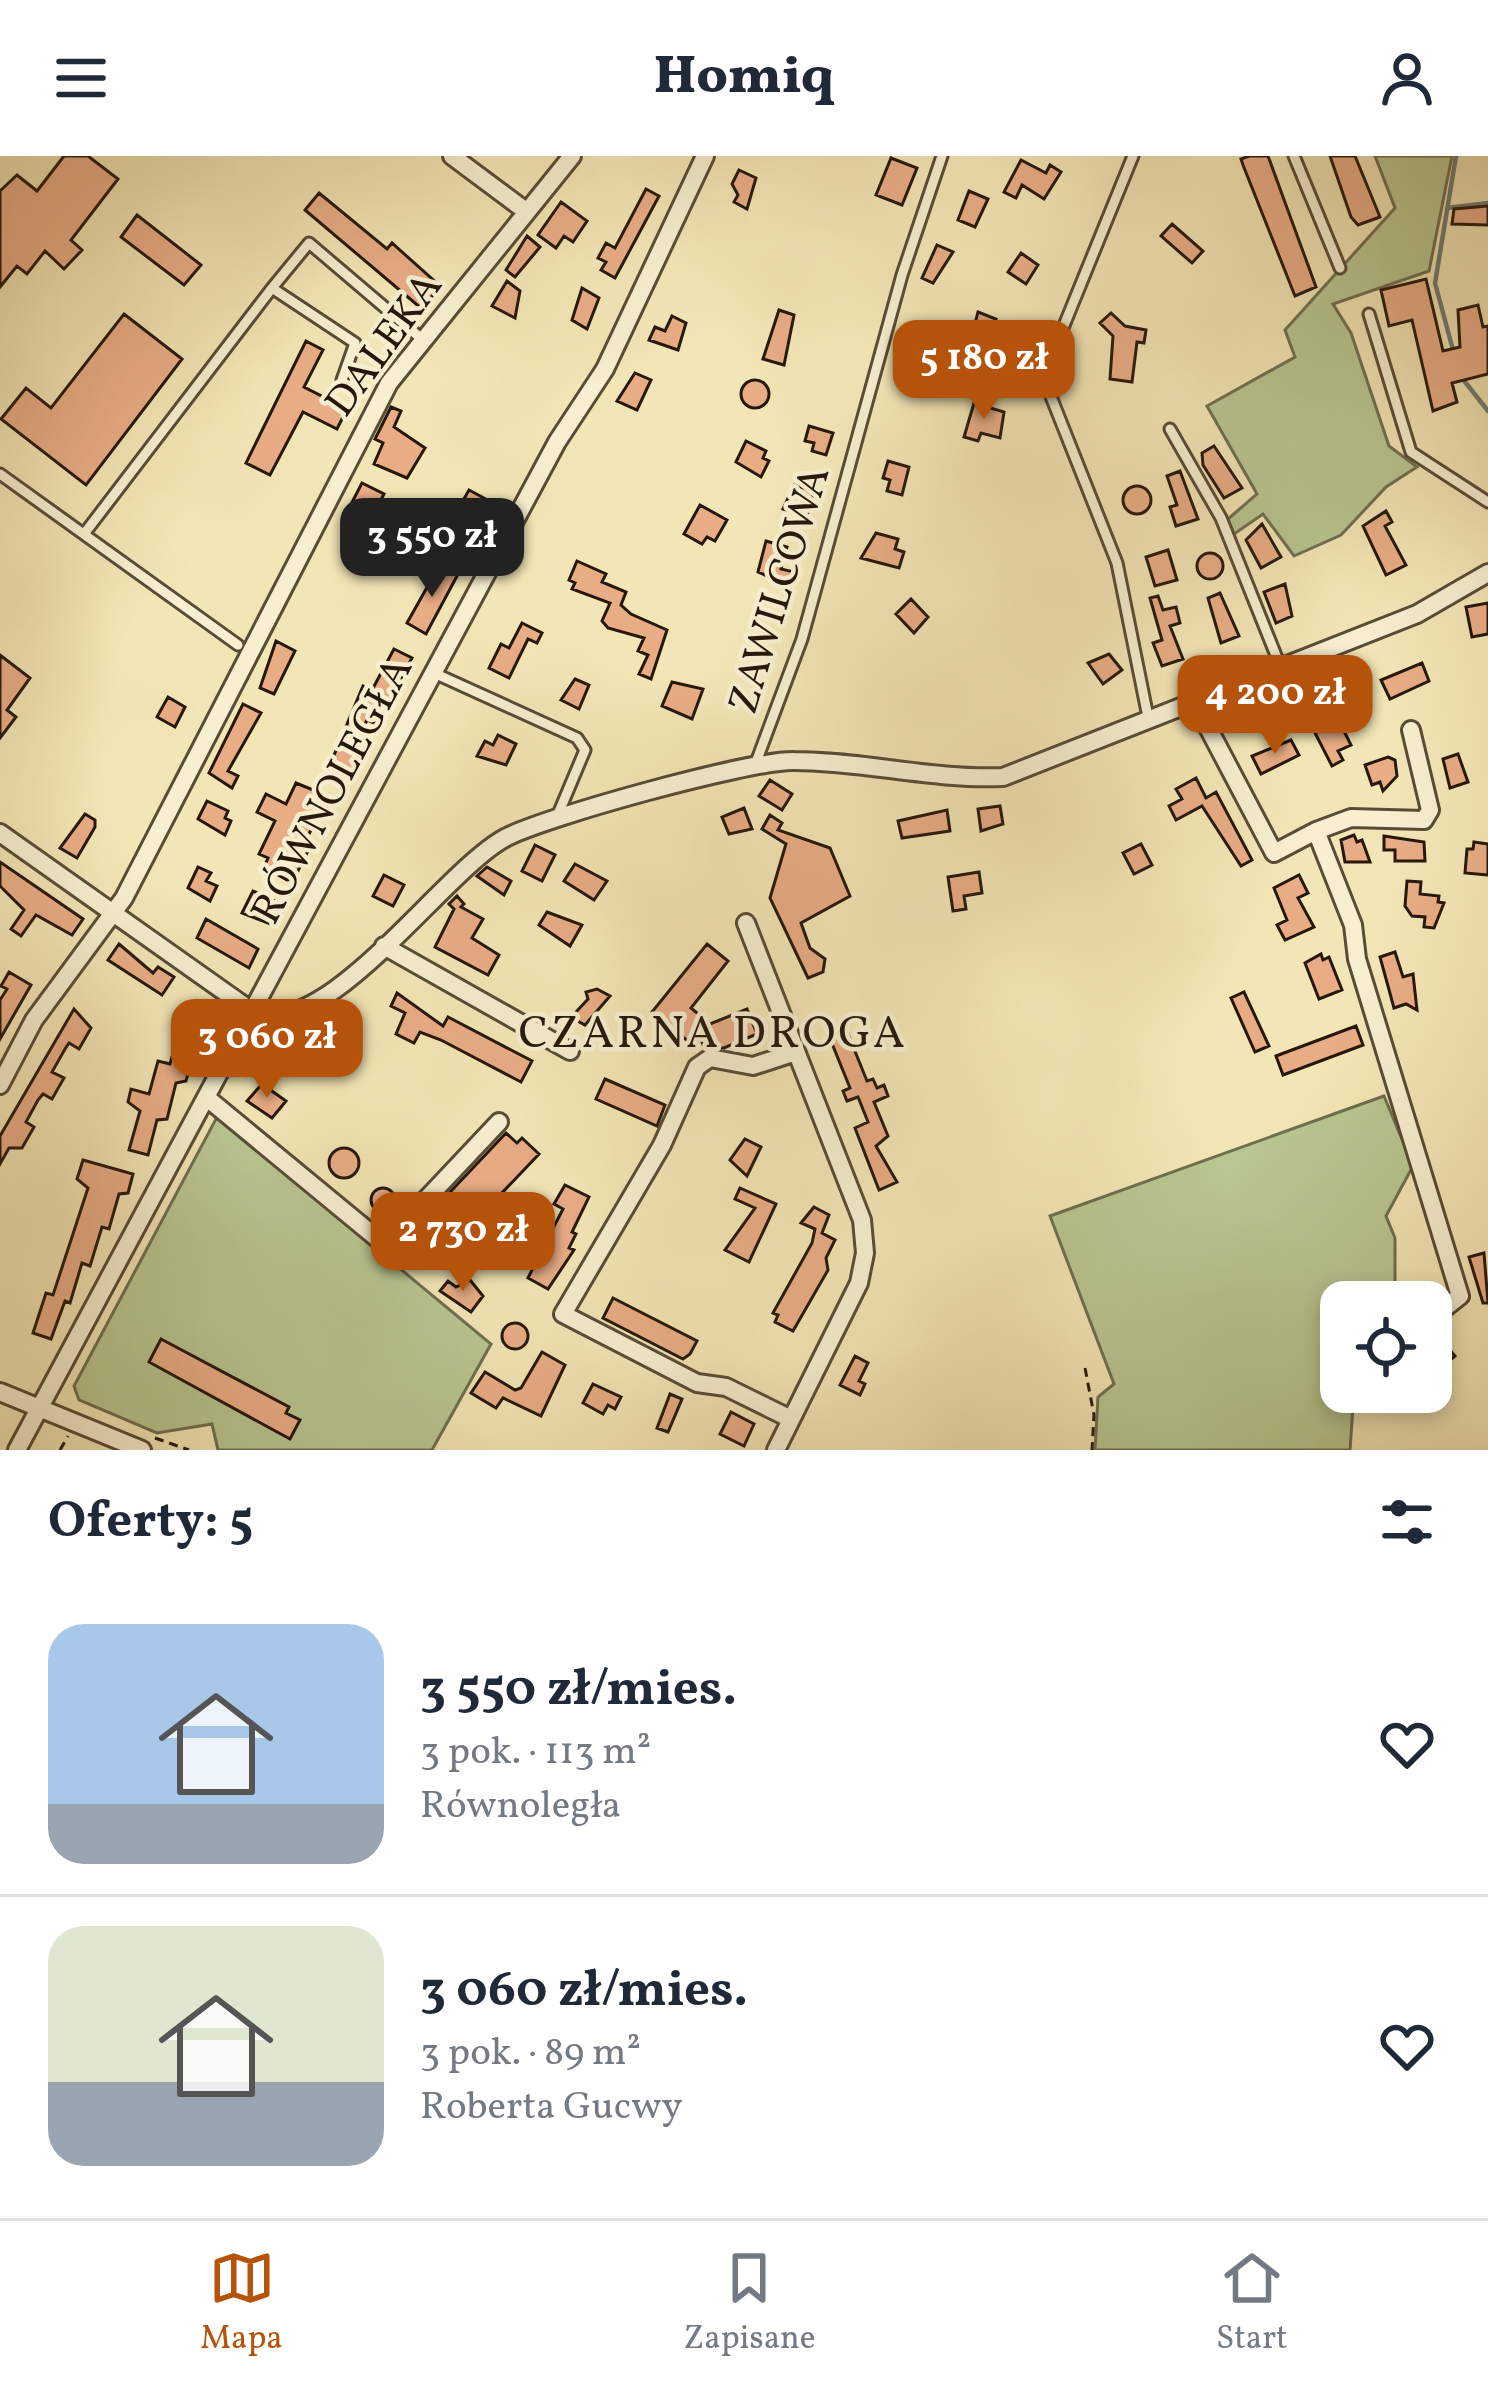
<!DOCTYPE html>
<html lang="pl">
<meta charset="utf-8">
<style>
body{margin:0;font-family:Vollkorn,serif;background:#f6f6f7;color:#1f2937;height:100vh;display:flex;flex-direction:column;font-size:45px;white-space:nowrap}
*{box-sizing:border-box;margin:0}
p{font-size:39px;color:#747a83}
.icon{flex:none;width:66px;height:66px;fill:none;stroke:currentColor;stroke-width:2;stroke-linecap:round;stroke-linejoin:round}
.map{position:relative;height:1294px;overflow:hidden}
.sheet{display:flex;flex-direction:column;background:#fff;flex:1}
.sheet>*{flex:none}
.buttons{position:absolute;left:1320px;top:1125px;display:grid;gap:24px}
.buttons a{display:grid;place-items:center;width:132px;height:132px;border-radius:24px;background:#fff;box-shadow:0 6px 18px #0003;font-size:60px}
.price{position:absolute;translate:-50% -102px;padding:0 27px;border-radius:24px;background:#b45309;color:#fff;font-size:39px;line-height:78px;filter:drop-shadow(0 3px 6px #0008)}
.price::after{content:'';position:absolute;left:50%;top:72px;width:36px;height:27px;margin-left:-18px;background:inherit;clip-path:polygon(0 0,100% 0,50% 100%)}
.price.active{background:#222;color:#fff}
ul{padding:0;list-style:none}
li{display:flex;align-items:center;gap:36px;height:300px;padding:0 48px}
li+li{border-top:3px solid #e0e1e3}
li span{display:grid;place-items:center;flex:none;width:336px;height:240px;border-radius:36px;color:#555}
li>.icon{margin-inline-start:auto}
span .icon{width:144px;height:144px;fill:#fffc;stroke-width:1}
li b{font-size:51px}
h2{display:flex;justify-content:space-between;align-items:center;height:144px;padding:0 48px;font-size:51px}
header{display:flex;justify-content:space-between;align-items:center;height:156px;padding:0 48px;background:#fff;font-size:54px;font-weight:800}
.dock{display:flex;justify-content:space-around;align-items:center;height:168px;border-top:3px solid #e0e1e3;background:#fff;font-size:33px;color:#747a83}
.dock a{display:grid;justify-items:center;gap:6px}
.dock .active{color:#b45309}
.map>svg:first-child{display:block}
</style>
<header><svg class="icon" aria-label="menu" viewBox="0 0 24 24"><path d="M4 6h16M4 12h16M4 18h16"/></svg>Homiq<svg class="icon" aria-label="person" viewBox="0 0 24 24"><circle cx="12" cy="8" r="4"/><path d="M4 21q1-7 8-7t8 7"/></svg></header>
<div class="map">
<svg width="1488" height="1294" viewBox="0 0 1488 1294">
<rect width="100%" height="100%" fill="#f3e6b6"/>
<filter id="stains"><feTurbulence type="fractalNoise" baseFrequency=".00167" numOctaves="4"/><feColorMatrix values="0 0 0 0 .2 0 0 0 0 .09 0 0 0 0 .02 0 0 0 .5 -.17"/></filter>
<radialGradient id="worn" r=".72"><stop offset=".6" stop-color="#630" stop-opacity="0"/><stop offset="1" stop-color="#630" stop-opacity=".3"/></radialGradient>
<path fill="#b8c691" stroke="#6e6f4e" stroke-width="3" d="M1375 0H1452L1429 115 1333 148 1351 177 1389 290 1417 311 1386 331 1341 379 1294 400 1263 358 1234 378 1228 363 1257 338 1207 250 1295 201 1285 174 1395 52Z
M1384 940 1413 1010 1386 1060 1395 1082V1146H1341V1236H1354L1350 1294H1095L1098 1241 1114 1228 1050 1060Z
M217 961 491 1188 432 1294H218L212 1268 157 1277 79 1244 74 1230Z"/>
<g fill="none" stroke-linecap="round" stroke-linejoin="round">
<path stroke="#6d7c71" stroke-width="4.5" d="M1447 52 1488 47
M1453 194 1435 127 1456 0
M1462 222 1488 255"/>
</g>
<path fill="#e9ad86" stroke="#25180b" stroke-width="3" d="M64 0H88L118 23 71 84 82 94 64 113 45 95 27 118 17 110 0 131V35L17 19 37 35Z
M1249 0H1268L1316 131 1295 140 1243 9 1241 3Z
M1330 0H1355L1380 61 1358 69 1351 61Z
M891 2 917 12 902 49 876 39Z
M1021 4 1046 17 1050 9 1061 16 1044 43 1022 29 1016 42 1004 36Z
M739 14 756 22 747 53 734 46 738 39 732 28Z
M646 33 659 40 615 122 601 114 606 106 598 102 606 87 615 92Z
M969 35 988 43 975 71 958 64Z
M319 37 387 93 392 87 440 130 422 153 305 54Z
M561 46 587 65 573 86 564 80 556 92 538 79Z
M1488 50V69L1452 68 1454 53Z
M137 59 201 109 184 129 121 81Z
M1172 68 1203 95 1192 107 1161 80Z
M527 80 540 91 515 121 506 114Z
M937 89 953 96 933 127 922 122Z
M1021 97 1038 109 1026 128 1008 116Z
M1426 123 1443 195 1460 191 1458 154 1478 149 1483 171 1488 170V218L1452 227 1457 246 1433 255 1412 164 1389 170 1381 134Z
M507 125 520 135 515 162 492 150Z
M582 132 599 142 587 173 572 164Z
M779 154 794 159 784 209 763 203Z
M978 156 996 163 981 203 968 195Z
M1111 157 1125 170 1146 174 1144 187 1137 186 1132 226 1110 223 1113 180 1100 167Z
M124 158 182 203 86 329 1 263 26 232 51 252Z
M672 160 686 167 678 194 649 184 655 171 665 175Z
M306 185 323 194 304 231 347 253 337 273 303 256 270 319 246 307Z
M635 217 651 224 637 254 617 245Z
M741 238a14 14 0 1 1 28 0a14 14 0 1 1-28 0Z
M974 247 1004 256 1000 282 981 277 978 285 964 281Z
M391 251 401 255 394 271 425 292 407 322 374 308 383 287 375 283Z
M809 270 833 277 826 299 812 295 814 287 805 285Z
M746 285 766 295 763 302 769 305 761 321 736 306Z
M1214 290 1242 332 1224 342 1203 309 1202 297Z
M888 305 909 311 902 339 887 335 890 324 883 322Z
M1180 315 1198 363 1176 370 1170 351 1177 349 1167 320Z
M362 327 384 338 369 367 347 356Z
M794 329 814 335 807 360 783 353Z
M1123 344a14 14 0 1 1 28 0a14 14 0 1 1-28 0Z
M469 334 495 348 482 372 456 357Z
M700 349 727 364 715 385 707 381 702 388 684 378Z
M1386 355 1392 366 1385 370 1406 409 1386 419 1363 370Z
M1262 368 1281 401 1261 412 1246 384Z
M876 377 898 383 895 393 904 396 899 412 861 402Z
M766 385 787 391 781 413 794 416 790 430 758 416Z
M1168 394 1177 424 1155 430 1146 401Z
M1197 410a13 13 0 1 1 26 0a13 13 0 1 1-26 0Z
M577 405 606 418 602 426 626 436 621 449 631 458 667 474 651 523 639 518 648 499 638 495 644 482 608 472 602 465 610 447 572 433 575 427 569 424Z
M439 410 457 420 426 478 407 467Z
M1285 428 1292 460 1276 467 1264 436Z
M1220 437 1239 480 1221 487 1208 442Z
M1158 440 1163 454 1176 451 1180 467 1170 470 1183 503 1162 510 1153 487 1162 484 1150 442Z
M911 443 928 461 914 477 896 458Z
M1488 447V478L1472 481 1466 451Z
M522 467 542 477 537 487 528 483 509 522 489 512 501 488 509 492Z
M276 485 295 495 274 538 260 532Z
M394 493 412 502 376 568 367 564 357 585 366 590 353 614 332 604 363 530 372 534Z
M1109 498 1122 514 1103 528 1088 507Z
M0 499 30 522 7 554 16 561 0 582Z
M1422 507 1429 525 1390 543 1381 524Z
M575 523 589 529 579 553 561 544Z
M1340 523H1350L1357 544 1336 552 1327 528Z
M1304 524 1310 543 1287 550 1281 531Z
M672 526 703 533 692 563 662 550Z
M168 541 185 551 175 571 157 561Z
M243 548 261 557 228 615 238 620 232 632 209 617Z
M1339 565 1351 589 1338 595 1343 604 1332 610 1315 577Z
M498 579 516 588 506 609 477 600 485 585 493 589Z
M1291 584 1299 599 1261 618 1252 600Z
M1458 598 1468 626 1450 632 1443 603Z
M1388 601 1395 604 1397 620 1383 635 1380 626 1372 629 1365 609Z
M1196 622 1206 642 1216 636 1252 704 1241 710 1202 650 1176 664 1169 650 1182 643 1176 633Z
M770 624 792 638 782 654 759 640Z
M296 627 328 640 302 692 308 695 294 723 287 724 264 711 268 702 259 698 275 665 257 656 266 638 286 648Z
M207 645 228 655 225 662 231 665 225 679 198 663Z
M1000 650 1003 668 981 675 978 653Z
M744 652 752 673 729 678 722 661Z
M947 654 950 675 902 682 898 665Z
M85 658 95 664V671L77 702 60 692Z
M770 659 782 667 778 674 830 692 850 740 801 767 810 792 825 803 823 816 808 822 770 742 786 688 762 673Z
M1354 679 1357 686 1362 684 1370 706H1345L1341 684Z
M1384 680 1424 686 1425 705H1395V694H1384Z
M1474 686 1488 688V719L1465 717 1467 693H1473Z
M1141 688 1152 709 1134 718 1123 697Z
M535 689 555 699 542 725 522 715Z
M0 706 83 763 72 779 36 759 21 780 11 773 24 754 0 730Z
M575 708 607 725 594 744 564 725Z
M198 711 211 717 206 725 217 730 210 745 188 732Z
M487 711 511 725 504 739 477 720Z
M979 716 982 737 964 740 966 753 953 755 948 721Z
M384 719 404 729 393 750 373 740Z
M1299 719 1308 737 1298 742 1314 771 1285 784 1277 769 1287 764 1274 732Z
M1407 725 1421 726 1420 738 1439 740 1438 746 1444 747 1434 772 1424 771 1425 761 1412 760 1405 750Z
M253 735 285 750 276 770 242 757Z
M457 740 464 748 461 751 483 763 472 782 499 799 488 819 435 791 454 753 449 748Z
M547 756 582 769 570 790 539 769Z
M206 763 258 793 249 812 197 782Z
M119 788 153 817 158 811 174 821 162 839 108 804Z
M707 788 728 805 691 852 710 868 747 853 757 878 724 892 704 891 700 881 694 890 652 856Z
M1395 796 1403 821 1413 818 1417 854 1406 848 1394 852 1380 801Z
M1321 798 1323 804 1329 801 1342 834 1319 843 1305 807Z
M9 816 31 829 0 883V844L7 833 1 830Z
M597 833 610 840 585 869 574 863 576 856 588 843 586 836Z
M1244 836 1269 890 1255 896 1231 842Z
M397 837 443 870 448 861 532 905 521 926 441 884 420 876 414 887 396 878 405 857 391 850Z
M74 853 91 872 79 893 69 887 65 893 52 916 64 922 52 943 43 938 38 944 26 966 34 971 22 992H9L0 1008V980Z
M1356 870 1363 889 1283 919 1276 900Z
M848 878 867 925 873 923 877 932 884 929 888 940 874 946 888 980 876 990 897 1026 879 1034 855 972 868 966 858 941 847 945 843 935 850 932 831 885Z
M172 901 191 907 186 925 176 927 167 963 157 964 148 999 129 994 140 955 128 946 131 933 149 938 158 905 170 908Z
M605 923 665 949 657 970 596 943Z
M262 928 286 945 272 962 247 945Z
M506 977 517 987 522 982 539 998 459 1082 442 1066 447 1061 436 1051Z
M745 983 761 991 747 1020 730 1004Z
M329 1007a15 15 0 1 1 30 0a15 15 0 1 1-30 0Z
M83 1004 133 1018 128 1037 119 1038 109 1073 102 1071 90 1110 82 1107 70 1147 65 1145 51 1183 33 1177 46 1137 53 1139 88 1032 77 1023Z
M565 1029 589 1041 572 1076 576 1078 569 1092 574 1094 548 1133 528 1122 533 1112 525 1108 542 1074 550 1078 563 1053 554 1048Z
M371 1044a12 12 0 1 1 24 0a12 12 0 1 1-24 0Z
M740 1032 776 1048 749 1106 725 1094 755 1052 735 1043Z
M814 1051 829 1059 822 1077 835 1084 826 1102 828 1114 793 1175 775 1166 778 1159 773 1157 812 1087 815 1073 801 1067Z
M1484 1097 1488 1147H1483L1469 1101Z
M470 1124 483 1140 471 1156 440 1135 448 1125 456 1131Z
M613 1142 697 1185 690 1198 683 1203 603 1162Z
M502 1180a13 13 0 1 1 26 0a13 13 0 1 1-26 0Z
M1431 1182 1437 1190 1443 1186 1455 1200 1431 1220Z
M161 1183 289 1251 286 1257 300 1264 290 1283 149 1206Z
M542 1196 565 1209 541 1260 503 1242 496 1252 471 1237 485 1216 515 1234 521 1232Z
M855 1200 868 1207 859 1225 865 1228 860 1239 840 1229Z
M593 1228 621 1241 615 1253 608 1249 603 1258 583 1247Z
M670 1238 682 1243 668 1276 657 1272Z
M731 1256 754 1268 744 1290 720 1278Z"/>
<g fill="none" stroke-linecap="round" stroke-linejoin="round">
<defs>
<path id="service" d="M1133 0 1052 199 1048 233 1117 407 1148 561
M1294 0 1340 112
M272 132 309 87 423 184
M1369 158 1411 296 1488 346
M1170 273 1221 362 1281 512
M0 318 238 489
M84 378 272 132 355 187 342 224
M434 517 577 582 585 594 556 663
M755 609 802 483 902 119 942 0"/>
<path id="minor" d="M452 0 527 56
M1194 545 1274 697 1316 675 1353 769 1357 803 1460 1140 1431 1163
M1316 675 1351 662 1424 664 1430 654 1411 574
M0 677 253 856C326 887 441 717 505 682 544 661 750 604 794 605 864 605 932 624 1003 621L1417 458 1488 417
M746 767 862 1064 865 1097 859 1127 776 1294
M384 790 570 895
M0 929 34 864 124 742 389 227 572 0
M207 942 384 1088 499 966
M0 1236 142 1294
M791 1263 726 1231 697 1227 563 1158 662 989 697 911 710 902 753 910 796 896
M17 1294 557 286 605 213 705 0"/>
</defs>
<use href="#service" stroke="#584c36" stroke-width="15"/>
<use href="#minor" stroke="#584c36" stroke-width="22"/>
<path stroke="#25180b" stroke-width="3" stroke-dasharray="9 6" stroke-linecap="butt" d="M1085 1212 1094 1259 1092 1294
M155 1282 189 1294
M60 1294 68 1280"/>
<use href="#service" stroke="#f7efd0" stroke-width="9"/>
<use href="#minor" stroke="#f7efd0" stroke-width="16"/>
</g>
<g text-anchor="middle" stroke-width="9" stroke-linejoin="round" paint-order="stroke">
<g font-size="42" fill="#25180b" stroke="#f7efd0">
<text transform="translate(382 187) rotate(-54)" y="15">DALEKA</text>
<text transform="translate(777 433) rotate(-73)" y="15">ZAWILCOWA</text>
<text transform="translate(330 633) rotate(-62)" y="15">RÓWNOLEGŁA</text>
</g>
<g font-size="45" letter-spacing="3" fill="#25180b" stroke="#f7efd0">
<text x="713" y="891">CZARNA DROGA</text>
</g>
</g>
<rect width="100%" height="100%" filter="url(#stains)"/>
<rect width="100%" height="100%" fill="url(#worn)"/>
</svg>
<div class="buttons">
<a><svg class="icon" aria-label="locate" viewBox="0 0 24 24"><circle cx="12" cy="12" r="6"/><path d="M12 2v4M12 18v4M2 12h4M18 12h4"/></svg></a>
</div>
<b class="price" style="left:984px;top:266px">5 180 zł</b>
<b class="price active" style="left:432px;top:444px">3 550 zł</b>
<b class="price" style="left:1275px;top:601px">4 200 zł</b>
<b class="price" style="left:267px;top:945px">3 060 zł</b>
<b class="price" style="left:463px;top:1138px">2 730 zł</b>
</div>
<section class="sheet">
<h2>Oferty: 5<svg class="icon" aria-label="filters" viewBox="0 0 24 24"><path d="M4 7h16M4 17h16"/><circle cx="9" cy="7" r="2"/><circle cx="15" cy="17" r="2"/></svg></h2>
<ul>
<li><span style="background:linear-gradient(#a9c7e8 75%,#9aa5b1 0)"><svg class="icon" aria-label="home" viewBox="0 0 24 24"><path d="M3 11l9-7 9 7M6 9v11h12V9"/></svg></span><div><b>3 550 zł/mies.</b><p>3 pok. · 113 m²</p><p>Równoległa</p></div><svg class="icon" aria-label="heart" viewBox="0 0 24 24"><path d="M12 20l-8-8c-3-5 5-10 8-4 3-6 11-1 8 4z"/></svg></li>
<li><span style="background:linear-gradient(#dfe7d0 65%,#9aa5b1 0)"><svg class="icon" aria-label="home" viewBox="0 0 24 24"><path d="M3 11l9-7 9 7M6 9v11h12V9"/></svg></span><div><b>3 060 zł/mies.</b><p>3 pok. · 89 m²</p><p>Roberta Gucwy</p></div><svg class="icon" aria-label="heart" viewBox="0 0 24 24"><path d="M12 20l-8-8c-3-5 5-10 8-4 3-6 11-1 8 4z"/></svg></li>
</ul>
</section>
<nav class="dock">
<a class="active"><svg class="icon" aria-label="map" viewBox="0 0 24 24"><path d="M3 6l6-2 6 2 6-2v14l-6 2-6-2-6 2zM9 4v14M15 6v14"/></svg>Mapa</a>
<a><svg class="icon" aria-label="saved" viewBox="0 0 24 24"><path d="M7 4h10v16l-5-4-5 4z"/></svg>Zapisane</a>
<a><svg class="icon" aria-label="home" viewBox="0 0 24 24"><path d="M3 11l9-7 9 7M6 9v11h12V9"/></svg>Start</a>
</nav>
